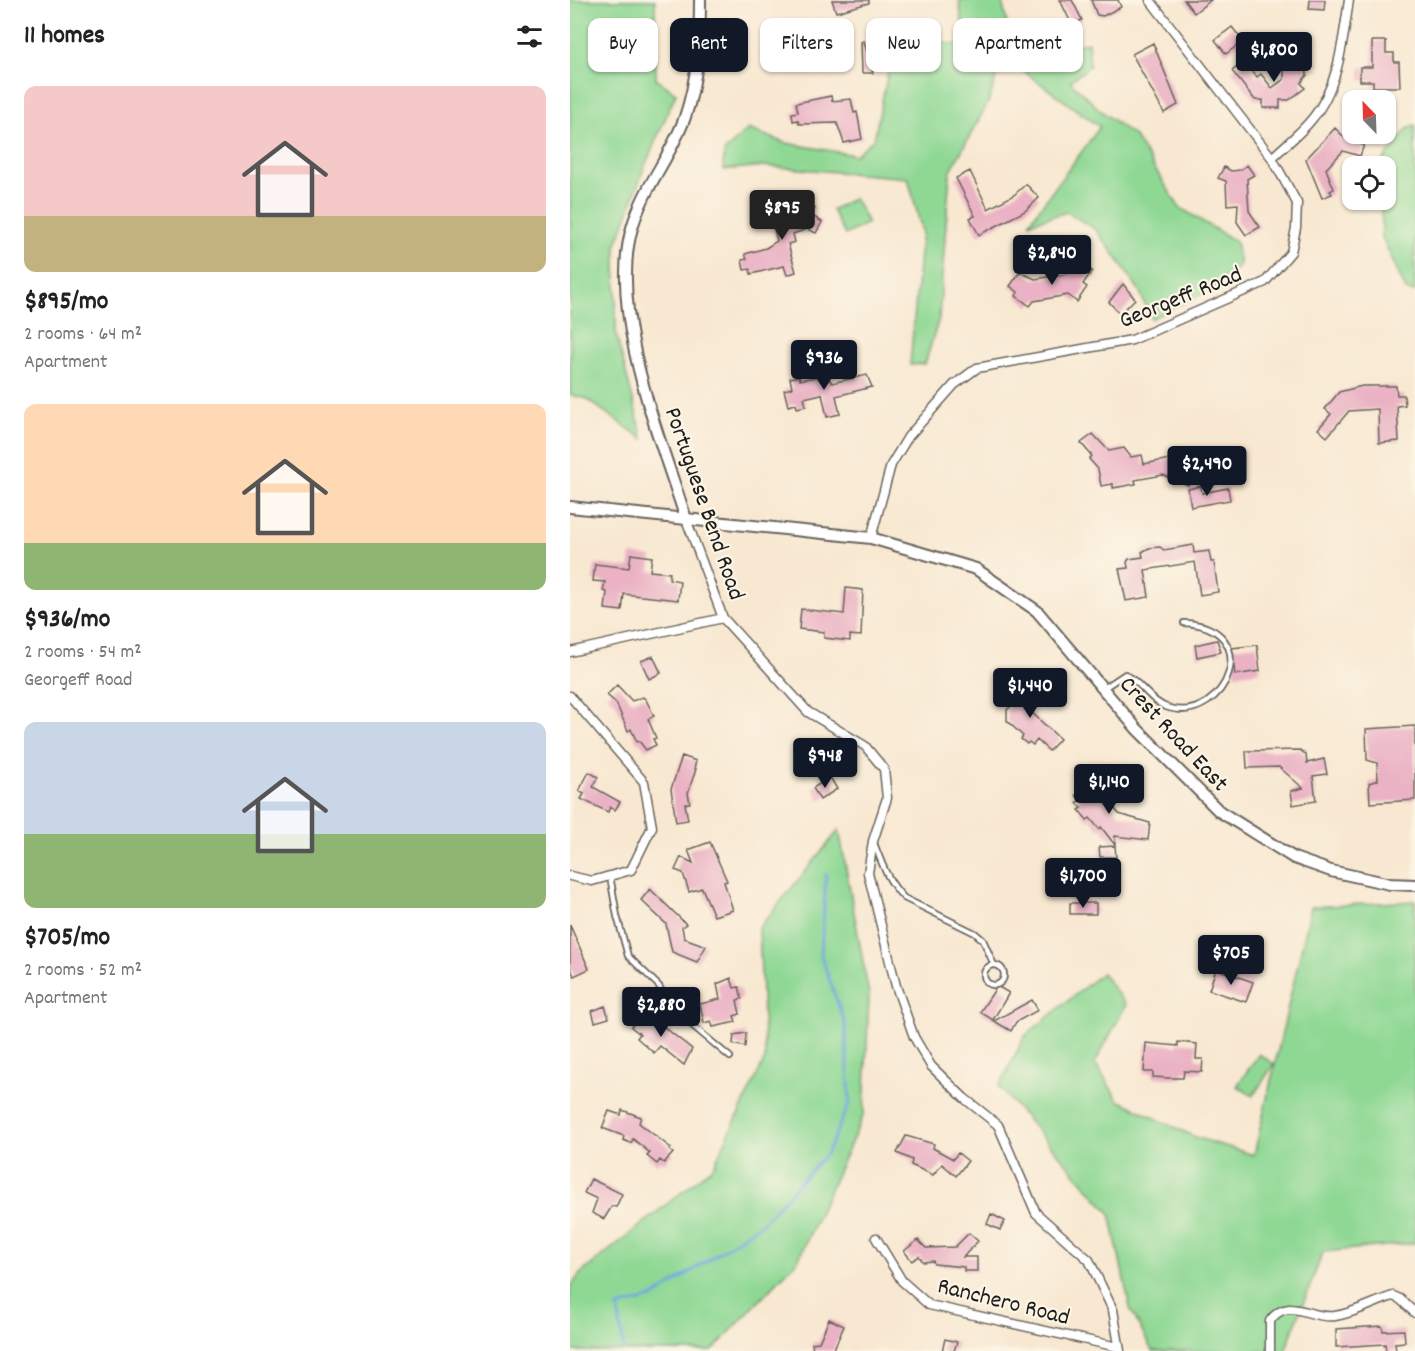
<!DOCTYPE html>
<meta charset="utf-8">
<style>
body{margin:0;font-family:Dekko,sans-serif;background:#f6f6f6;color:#222;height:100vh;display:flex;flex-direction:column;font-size:22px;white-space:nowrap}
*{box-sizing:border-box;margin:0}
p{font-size:20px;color:#767676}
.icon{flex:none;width:33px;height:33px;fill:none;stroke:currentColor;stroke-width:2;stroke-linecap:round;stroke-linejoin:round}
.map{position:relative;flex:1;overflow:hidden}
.panel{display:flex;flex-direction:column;background:#fff;width:570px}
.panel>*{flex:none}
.top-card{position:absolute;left:18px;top:18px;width:570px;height:54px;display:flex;gap:12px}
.needle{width:39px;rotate:337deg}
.buttons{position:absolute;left:772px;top:90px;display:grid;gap:12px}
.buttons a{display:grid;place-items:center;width:54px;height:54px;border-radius:12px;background:#fff;box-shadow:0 2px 4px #0004;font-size:30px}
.price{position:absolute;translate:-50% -51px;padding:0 14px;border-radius:6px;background:#111827;color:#fff;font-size:20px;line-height:39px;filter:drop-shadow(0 2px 3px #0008)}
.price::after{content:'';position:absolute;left:50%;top:36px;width:18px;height:14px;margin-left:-9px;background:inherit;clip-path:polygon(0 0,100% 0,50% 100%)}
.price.active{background:#222;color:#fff}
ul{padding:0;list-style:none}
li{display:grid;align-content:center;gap:12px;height:318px;padding:0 24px}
li span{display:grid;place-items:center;height:186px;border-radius:12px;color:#555}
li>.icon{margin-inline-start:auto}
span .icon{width:108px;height:108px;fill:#fffc;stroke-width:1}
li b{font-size:26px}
h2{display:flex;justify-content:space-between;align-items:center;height:72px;padding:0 24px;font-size:26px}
.pill{padding:0 21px;border-radius:12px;background:#fff;box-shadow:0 2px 4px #0004;font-size:21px;line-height:54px}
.pill.active{background:#111827;color:#fff}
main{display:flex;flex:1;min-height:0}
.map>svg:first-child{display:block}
</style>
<main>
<section class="panel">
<h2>11 homes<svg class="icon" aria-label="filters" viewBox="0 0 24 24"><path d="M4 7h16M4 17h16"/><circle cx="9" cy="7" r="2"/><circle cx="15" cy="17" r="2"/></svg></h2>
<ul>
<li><span style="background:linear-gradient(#f6c9c9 70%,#c2b280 0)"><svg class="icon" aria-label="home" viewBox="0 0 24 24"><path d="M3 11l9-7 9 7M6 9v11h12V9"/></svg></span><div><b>$895/mo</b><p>2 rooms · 64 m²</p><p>Apartment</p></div></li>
<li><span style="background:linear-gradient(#ffd9b3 75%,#8fb573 0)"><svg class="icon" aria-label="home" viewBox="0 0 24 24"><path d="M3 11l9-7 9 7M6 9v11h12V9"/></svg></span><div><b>$936/mo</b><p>2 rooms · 54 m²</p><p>Georgeff Road</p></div></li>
<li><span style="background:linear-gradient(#c9d6e8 60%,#8fb573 0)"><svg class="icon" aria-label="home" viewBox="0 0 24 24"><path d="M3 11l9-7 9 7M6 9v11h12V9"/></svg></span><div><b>$705/mo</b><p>2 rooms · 52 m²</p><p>Apartment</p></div></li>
</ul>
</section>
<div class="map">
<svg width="845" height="1351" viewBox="0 0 845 1351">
<rect width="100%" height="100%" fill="#fcf5e5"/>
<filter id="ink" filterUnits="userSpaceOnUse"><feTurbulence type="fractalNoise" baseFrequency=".0167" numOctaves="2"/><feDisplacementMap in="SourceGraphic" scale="12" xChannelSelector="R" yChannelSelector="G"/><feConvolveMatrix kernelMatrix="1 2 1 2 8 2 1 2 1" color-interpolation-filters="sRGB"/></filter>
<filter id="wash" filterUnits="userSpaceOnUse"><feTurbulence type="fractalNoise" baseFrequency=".008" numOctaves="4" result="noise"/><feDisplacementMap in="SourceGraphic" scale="24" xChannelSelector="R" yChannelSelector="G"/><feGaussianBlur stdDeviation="1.35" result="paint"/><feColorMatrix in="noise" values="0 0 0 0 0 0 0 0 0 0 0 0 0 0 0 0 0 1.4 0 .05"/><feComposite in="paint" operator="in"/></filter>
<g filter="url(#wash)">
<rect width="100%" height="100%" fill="#f8e8d1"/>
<path fill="#8fd894" stroke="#567a58" stroke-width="1.5" d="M0 0H85L86 79 106 93 74 168 46 247V334L73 439 15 398 0 395Z
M389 0H432L439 35 479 53 518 42 520 66 500 81 530 110 565 137 609 207 666 242 670 265 645 287 581 319 569 290 546 257 525 229 497 212 459 223 530 127 450 69 427 75 418 103 380 172 369 318 355 364 340 365 352 231 338 178 194 166 153 170 154 152 178 129 216 143 285 155 304 139 325 39 395 45Z
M845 125V292L836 290 812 237 811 200H816V166L810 165 837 129Z
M284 198 298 223 275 235 262 210Z
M269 830 299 995 294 1114 228 1260 142 1351H0V1288L10 1274 143 1167 195 1059 189 928Z
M845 901V1243L753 1252 715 1351H582L560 1308 540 1213 429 1087 455 1036 532 973 556 1005 525 1063 548 1100 625 1137 684 1155 741 907Z
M689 1054 704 1064 683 1096 667 1086Z"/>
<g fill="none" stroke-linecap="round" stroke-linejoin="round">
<path stroke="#71a6de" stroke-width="3" d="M54 1351 48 1307 82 1298 191 1224 257 1153 280 1102 275 1024 251 956 256 874"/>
</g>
<g id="blocks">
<path fill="#eab2c4" d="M262 0H299V3L266 12Z
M490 0H502L512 20 502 25Z
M521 0H548L551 7 533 16 527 15Z
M614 0H641L624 13Z
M740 0H755L754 10 739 9Z
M306 20 328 22V35L304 33Z
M662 27 673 41 656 54 645 40Z
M294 41 303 73H292L291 42Z
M802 41H816V53H824V62H829L830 87H803V81H790V67H802Z
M583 43 608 105 594 113 562 54Z
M723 56H734L737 75 731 83 735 88 719 100H710V108H693V100H685L662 71 674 62 687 77 691 74 702 88 714 79V59L723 58Z
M261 96 262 101 281 99 284 113 287 112 292 139 274 143 267 123 229 124 228 120 223 121 222 113 228 112 226 103Z
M765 128 776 139 794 145 790 156 773 151 756 169 764 189 760 191 762 194 752 198 736 159Z
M677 165 684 175 677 179 679 211 690 227 676 235 667 222 668 204 657 205 656 181 648 178 654 167 661 171 670 170Z
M400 171 418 209 444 195 456 184 469 198 455 211 409 235 400 218 405 216 386 178Z
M235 202 245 208 241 215 252 222 246 233 237 229 223 234 225 242 218 244 226 272 217 275 214 266 181 274 180 269 174 270 172 260 177 259 175 254 196 248 207 241 203 225 194 220 202 207 217 216 229 213Z
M509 262 522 271 513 284 517 287 507 302 498 295 464 301 460 306 446 296 448 292 440 286 450 272 465 279 497 274 500 270 502 272Z
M553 284 565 299 550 314 539 302Z
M256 375 262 383 297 375 302 387 266 396 270 414 257 417 252 394 234 398 236 406 227 408 226 404 218 406 214 390 222 388 220 378 229 376 230 380Z
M792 386H826L827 395H834L835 405 827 406 829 441 809 443 808 409 779 411 757 437 748 429 761 414 755 409 769 392Z
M523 434 539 451 554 448 561 457 572 455 574 464 600 459 602 454 618 461 623 464 621 469 624 470 618 485 593 475 565 480 566 484 543 488V484L531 486 528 469 519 459 522 456 511 443Z
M631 486 632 493 658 488 660 500 621 507 618 489Z
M623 545 624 553 639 551 641 562H644L648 592 630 595 625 562 575 570 579 597 556 601 549 569 558 568 557 562 559 559 573 557 572 552 579 548 590 547 594 550Z
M61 554 82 557 80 571 100 573 99 579 110 581 108 600 54 594 52 611 35 609 37 592 33 591 35 582 23 581 25 564 59 568Z
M276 588 293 590 291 636 280 635V641L254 638V632L229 629 231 609 274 614Z
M647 640 651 652 627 657 625 645Z
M687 645 690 671 665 675 662 648Z
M83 656 91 673 79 679 71 661Z
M457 684 461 688 464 685 474 694 459 710 490 739 479 751 467 740 463 745 459 742 457 744 451 739 453 736 437 721V710L447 700 444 698Z
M47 685 62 701 73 697 76 700 84 716 78 719 86 738 83 739 86 745 76 750 69 741 67 742 61 729 58 731 46 703 37 695Z
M845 726V800L800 803 799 783 808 780 807 763 797 760 796 729Z
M730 750 736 755 737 763 754 759 757 774 743 776 746 801 723 805 721 791 733 788 709 767 677 768 676 751Z
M112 756 126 761 124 769H126L118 793 120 803 115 804 118 820 106 822 101 789Z
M19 772 28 777 23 787 50 802 45 810 40 807 38 812 11 799 14 794 9 791Z
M260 777 267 789 250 800 243 788Z
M519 780 525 788 528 787 549 814 580 823 578 840 545 836V845L531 827 529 829 520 818 517 820 509 810 512 808 507 803 510 800 506 795 509 793 507 790Z
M140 842 157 881 154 882 163 910 144 916 132 888 119 892 113 873 105 870 111 857 123 863 118 850Z
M545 846 546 857H530L529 847Z
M80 889 116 924 112 927 114 938 136 946 127 962 102 952 96 924 71 900Z
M500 903H526V914H500Z
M0 925 19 969 4 976 0 967Z
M646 969 683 982 676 1002 639 990Z
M161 978 164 988 169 987 172 999 167 1000 170 1014 164 1016 166 1022 143 1027 141 1021 134 1023 130 1004 150 999 147 984Z
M427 986 439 993 423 1020 410 1012Z
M462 1000 468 1010 446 1022 441 1031 424 1021Z
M35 1006 39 1018 25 1022 22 1011Z
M75 1012 122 1049 114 1065 90 1046 84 1053 67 1038 70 1034 61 1027Z
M176 1033 175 1047 163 1044 164 1035Z
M608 1042 627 1044 626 1059H633L632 1072 614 1071 613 1078H598L583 1077V1072H574L576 1043 608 1046Z
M52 1110 71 1117 69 1123 101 1148 99 1150 103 1153 94 1163 90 1160 87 1164 77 1156 80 1153 63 1139 61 1143 53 1140 54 1136 32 1128 39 1111 51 1115Z
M336 1136 364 1144 363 1148 383 1159 388 1153 398 1161 386 1176 372 1164 363 1175 341 1165 342 1160 327 1153Z
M21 1179 52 1194 46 1207 42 1206 34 1219 22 1213 27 1199 14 1193Z
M421 1214 435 1221 430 1230 417 1224Z
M399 1233 408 1241 393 1257H407V1271H394V1267L364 1264 363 1261 353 1262 349 1256 342 1261 334 1251 348 1240 356 1248 385 1247Z
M259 1319 274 1326 263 1351H243L242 1343 249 1342Z
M812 1326 813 1331 834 1330 835 1342 825 1343 826 1351H816L815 1344 766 1347V1329Z
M375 1339 387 1342 384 1351H372Z"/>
</g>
</g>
<g filter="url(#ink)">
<use href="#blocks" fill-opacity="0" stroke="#69635b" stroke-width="1.5"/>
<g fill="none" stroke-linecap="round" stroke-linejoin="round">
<defs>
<path id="service" d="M534 688 555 674C571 682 581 703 599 708 656 724 696 627 614 623
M304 843C312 864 318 882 334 898L405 933 413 940 424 965
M40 876 47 916 58 956 89 986 99 1006 160 1057
M414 975a10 10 0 1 1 20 0a10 10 0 1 1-20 0Z"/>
<path id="minor" d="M702 158C715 145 731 133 742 119 769 87 773 39 779 0
M116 519 153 618 238 712 295 746 314 769 317 798 303 841 298 873 326 986 344 1037 361 1066 394 1098 428 1125 466 1213 519 1260 543 1310 550 1351
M301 538 321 465 338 437 384 385 407 368 562 340 695 282 721 252 726 228 727 203 702 158 580 0
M0 652 153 618
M0 696 74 782 82 827 61 870 22 881 0 876
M306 1238 332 1281 359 1305 548 1347
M700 1351V1321C717 1295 741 1320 765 1316 785 1313 804 1302 823 1296L830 1299 845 1313"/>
<path id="tertiary" d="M0 507 301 538 406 569 467 611 567 729 649 811 724 858 761 871 820 884 845 885
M116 519C90 438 38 312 62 228 73 188 102 155 115 117 128 79 130 39 130 0"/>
</defs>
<use href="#service" stroke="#69635b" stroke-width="8"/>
<use href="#minor" stroke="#69635b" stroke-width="11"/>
<use href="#tertiary" stroke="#69635b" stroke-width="14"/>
<use href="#service" stroke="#fff" stroke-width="4.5"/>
<use href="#minor" stroke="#fff" stroke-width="8"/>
<use href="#tertiary" stroke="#fff" stroke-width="10"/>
</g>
</g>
<g text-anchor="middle" stroke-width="4.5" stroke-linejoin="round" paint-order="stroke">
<g font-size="24" fill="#1c1c1c" stroke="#fcf5e5">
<text transform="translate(610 296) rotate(-22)" y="8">Georgeff Road</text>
<text transform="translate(136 503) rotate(71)" y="8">Portuguese Bend Road</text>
<text transform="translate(605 733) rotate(47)" y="8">Crest Road East</text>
<text transform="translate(434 1300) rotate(14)" y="8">Ranchero Road</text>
</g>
</g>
</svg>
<div class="buttons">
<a><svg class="needle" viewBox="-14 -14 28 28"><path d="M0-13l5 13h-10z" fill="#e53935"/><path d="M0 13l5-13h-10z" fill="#767676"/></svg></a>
<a><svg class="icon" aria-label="locate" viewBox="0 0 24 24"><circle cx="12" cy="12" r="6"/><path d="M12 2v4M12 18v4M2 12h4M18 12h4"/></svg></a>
</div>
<b class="price" style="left:704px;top:83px">$1,800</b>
<b class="price active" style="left:212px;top:241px">$895</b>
<b class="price" style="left:482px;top:286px">$2,840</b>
<b class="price" style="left:254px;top:391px">$936</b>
<b class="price" style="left:637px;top:497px">$2,490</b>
<b class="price" style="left:460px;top:719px">$1,440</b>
<b class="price" style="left:255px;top:789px">$948</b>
<b class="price" style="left:539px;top:815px">$1,140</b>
<b class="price" style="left:513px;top:909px">$1,700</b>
<b class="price" style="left:661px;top:986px">$705</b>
<b class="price" style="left:91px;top:1038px">$2,880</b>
<div class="top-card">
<a class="pill">Buy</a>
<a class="pill active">Rent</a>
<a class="pill">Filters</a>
<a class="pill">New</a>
<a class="pill">Apartment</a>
</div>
</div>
</main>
